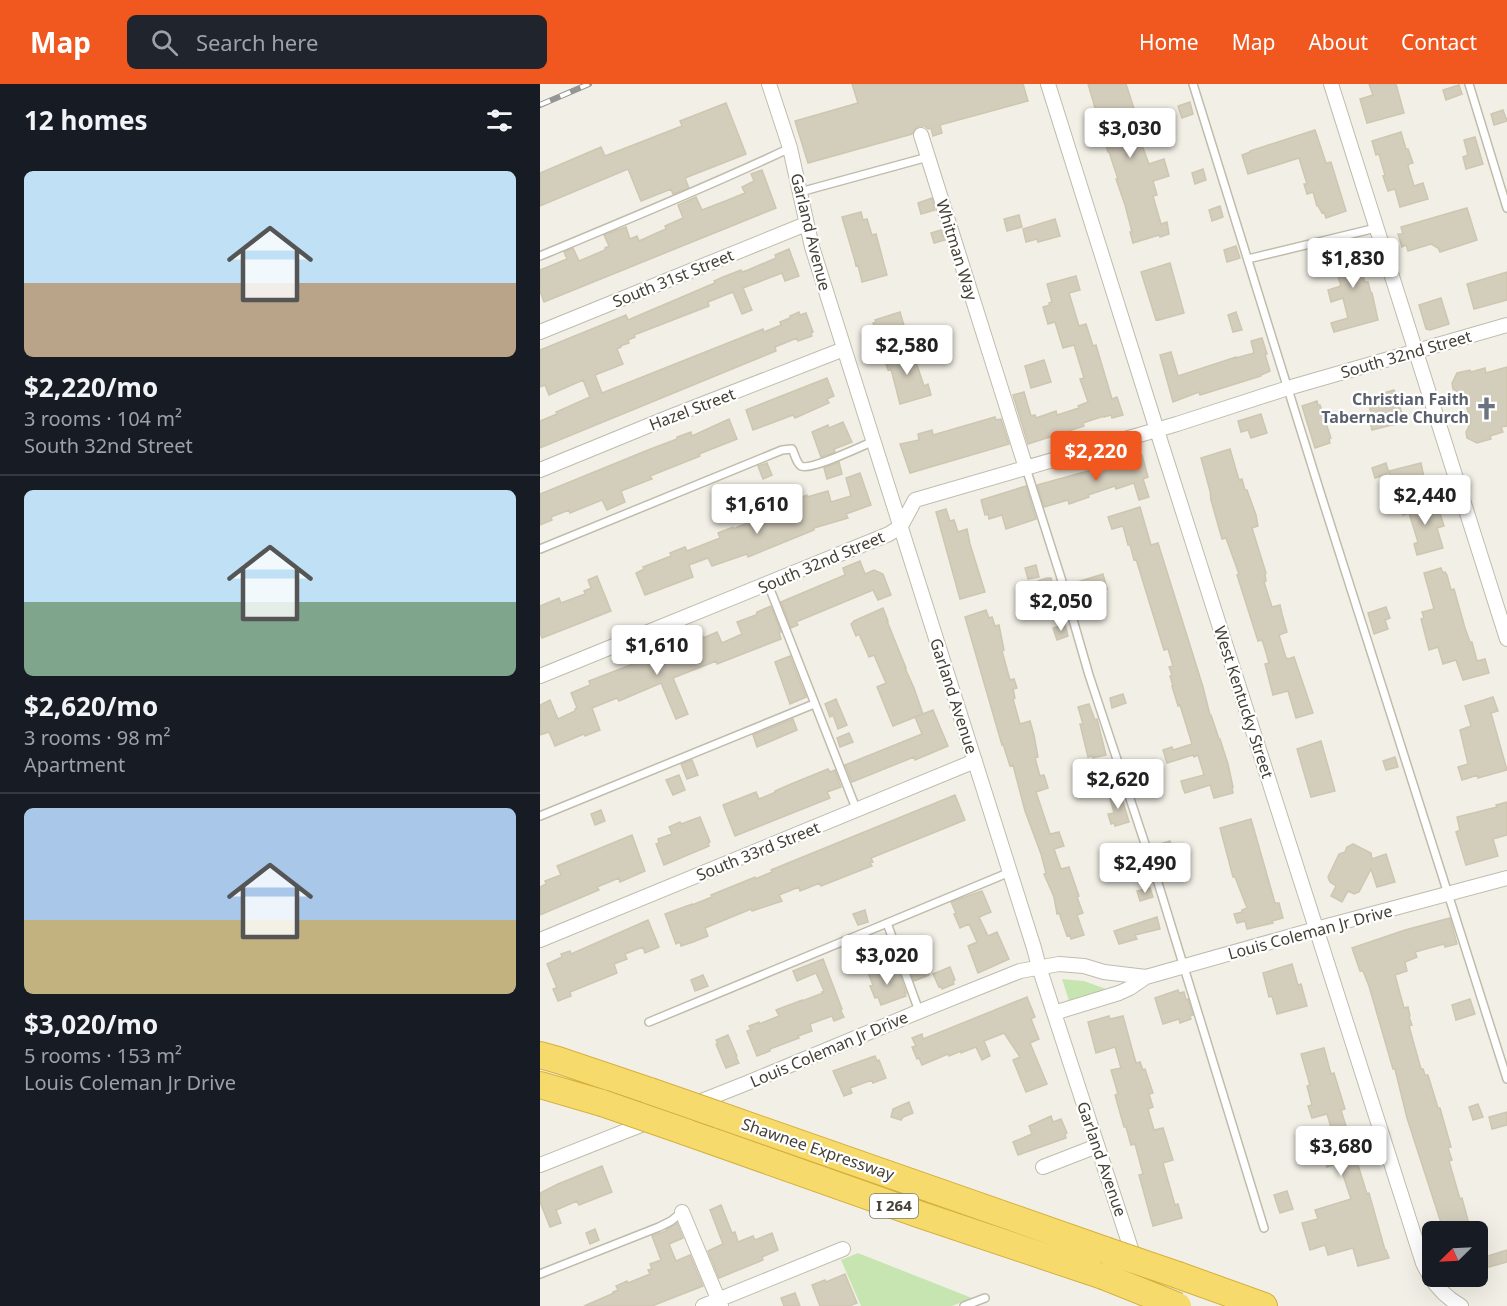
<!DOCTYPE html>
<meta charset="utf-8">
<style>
body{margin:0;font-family:"Noto Sans",sans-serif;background:#20242c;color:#f1f3f6;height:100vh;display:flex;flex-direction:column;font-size:22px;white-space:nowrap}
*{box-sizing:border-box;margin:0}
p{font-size:20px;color:#9ea1a6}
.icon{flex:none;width:33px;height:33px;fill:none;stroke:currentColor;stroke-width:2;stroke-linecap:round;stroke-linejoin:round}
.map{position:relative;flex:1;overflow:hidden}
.drawer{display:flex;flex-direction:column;background:#171b24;width:540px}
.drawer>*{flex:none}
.needle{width:39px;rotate:246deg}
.tools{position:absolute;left:882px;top:1137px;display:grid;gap:12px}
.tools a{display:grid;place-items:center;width:66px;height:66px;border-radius:9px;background:#171b24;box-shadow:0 6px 24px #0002;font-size:30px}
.price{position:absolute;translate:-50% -51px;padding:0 14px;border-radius:6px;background:#fff;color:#222;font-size:20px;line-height:39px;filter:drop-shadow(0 2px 3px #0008)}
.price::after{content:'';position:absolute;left:50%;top:36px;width:18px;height:14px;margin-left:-9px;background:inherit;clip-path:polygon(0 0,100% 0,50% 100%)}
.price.selected{background:#f0581f;color:#fff}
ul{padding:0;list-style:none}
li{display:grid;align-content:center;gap:12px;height:318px;padding:0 24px}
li+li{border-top:2px solid #363941}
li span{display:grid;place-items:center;height:186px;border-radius:9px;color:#555}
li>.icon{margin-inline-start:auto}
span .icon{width:108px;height:108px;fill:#fffc;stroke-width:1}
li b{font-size:26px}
h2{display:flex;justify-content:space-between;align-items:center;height:72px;padding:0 24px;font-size:26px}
header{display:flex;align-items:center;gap:36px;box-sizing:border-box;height:84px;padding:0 30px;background:#f0581f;color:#fff}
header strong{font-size:28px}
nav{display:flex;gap:33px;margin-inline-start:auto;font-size:21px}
.search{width:420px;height:54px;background:#20242c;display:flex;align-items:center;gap:15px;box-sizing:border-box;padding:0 21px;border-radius:9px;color:#9ea1a6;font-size:22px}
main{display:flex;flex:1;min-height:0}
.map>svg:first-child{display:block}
</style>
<header>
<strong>Map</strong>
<div class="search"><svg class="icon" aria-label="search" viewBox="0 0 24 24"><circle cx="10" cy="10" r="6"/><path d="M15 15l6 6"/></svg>Search here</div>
<nav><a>Home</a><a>Map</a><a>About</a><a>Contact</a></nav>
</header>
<main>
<section class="drawer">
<h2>12 homes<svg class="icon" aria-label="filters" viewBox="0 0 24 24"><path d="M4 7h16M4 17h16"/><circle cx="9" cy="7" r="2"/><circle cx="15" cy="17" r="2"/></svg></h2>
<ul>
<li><span style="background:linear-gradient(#bfe0f5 60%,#b9a48a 0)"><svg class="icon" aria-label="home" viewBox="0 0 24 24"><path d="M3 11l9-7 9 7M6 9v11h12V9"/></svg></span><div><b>$2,220/mo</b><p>3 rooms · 104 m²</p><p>South 32nd Street</p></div></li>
<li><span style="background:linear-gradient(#bfe0f5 60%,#7fa58c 0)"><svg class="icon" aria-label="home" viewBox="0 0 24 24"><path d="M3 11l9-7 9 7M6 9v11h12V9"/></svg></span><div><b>$2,620/mo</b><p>3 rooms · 98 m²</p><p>Apartment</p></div></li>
<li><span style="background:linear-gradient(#a9c7e8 60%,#c2b280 0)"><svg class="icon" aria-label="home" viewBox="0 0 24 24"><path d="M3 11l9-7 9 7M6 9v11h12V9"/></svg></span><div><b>$3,020/mo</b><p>5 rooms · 153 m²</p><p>Louis Coleman Jr Drive</p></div></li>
</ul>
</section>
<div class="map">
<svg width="967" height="1222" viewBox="0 0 967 1222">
<rect width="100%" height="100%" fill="#f2f0e6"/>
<path fill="#c7e5b1" d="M522 895 544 897 566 905V907L529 917Z
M318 1169 432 1214 412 1222H321L301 1176Z"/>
<path fill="#d3cdbc" stroke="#cec6b0" stroke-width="1.5" d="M312 0H483L488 17 400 41 402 49 393 52 391 44 388 45 384 42H379L375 45 372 50 268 79 255 37 318 19Z
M548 0H586L600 43 603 42 607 54 600 56 609 80 624 75 629 92 613 97 617 111 613 112 621 140 627 138 629 150 620 153 619 151 593 159 590 148H592L585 121 576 95H578L569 68H568Z
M829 0H856L864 29 827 39 820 15 833 11Z
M919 1 922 10 906 16 903 6Z
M650 18 653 30 642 34 638 22Z
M186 19 206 70 145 94 149 104 133 110 131 105 101 117 88 85 0 122V89L61 63 65 72 142 42 140 37Z
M963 26 967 37 954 41 951 30Z
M775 46 786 79 791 78 806 127 786 134 784 128 782 129 778 122H777L773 108 767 110 764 100H767L759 74 708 90 702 71 710 68V67Z
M861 48 866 65H868L873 79 869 80 868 82 874 102 883 99 888 115 860 123 855 105 848 107 843 92 845 91 842 81 839 70 836 71 832 57Z
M935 53 943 80 926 85 923 73 928 71 924 56Z
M663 85 666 96 655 100 652 89Z
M222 86 236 124 4 218 0 207V186L27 175 24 168 33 164 39 177 65 166V164L69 162 64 151 86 143 90 155 97 152 99 157 119 148 126 145 125 142 143 134 138 121 156 113 162 126 188 116 205 109 202 103 214 97 211 90Z
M392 114 395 126 381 130 378 119Z
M680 122 683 133 672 137 669 126Z
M927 124 937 156 900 168 898 164 891 160 868 167 866 161 862 163 858 150H863L861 143Z
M321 128 323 136 327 135 332 151 336 150 347 191 322 198 318 181 316 182 315 177 302 133Z
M479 131 482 143 467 147 464 135Z
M515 135 520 152 498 158 497 155 486 158 483 145Z
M401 146 405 156 394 159 391 149Z
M814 157V159L819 158 822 170 816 171 825 198H828L831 209H832L838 236 794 248 791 239 808 234 803 214 791 218 788 206 801 202 794 180 800 178 796 162Z
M696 162 700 174 687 178 684 166Z
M249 165 259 192 245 197 242 189 203 204 212 226 202 230 193 208 168 218 169 222 94 251 95 253 88 256 89 259 80 262 81 263 77 265 83 280 55 291 62 309 223 245 224 248 241 241 240 238 250 234V232L259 228 260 231 266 229 273 248 271 249 272 252 258 257 257 254 235 263 236 267 231 269 0 364V337L17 330 16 328 50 313 43 296 9 311 5 301 0 303V266L86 231 88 236 170 201 175 199 174 197 183 193 201 186 202 188 208 186 236 174 235 171Z
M630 179 644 229 619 236V235L616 236 601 188Z
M967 188V216L934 225 927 200Z
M536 192 540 206 529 209 539 242 546 240 553 262 556 261 572 315 577 313 583 331 572 334 571 331 564 333V332L543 339 544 342 488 360 473 311 484 308 491 332 495 331 496 334 516 327 517 331 539 324 538 322 548 318 540 295 544 294 534 261 523 264 515 238 508 240 503 223 510 221 509 219 512 218 507 200Z
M901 214 909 240 890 246 886 245 879 221Z
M360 228 365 245 340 252V250L337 251 333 239 336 238 335 236Z
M696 228 702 246 693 248 688 231Z
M722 254 727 270H725L730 287 721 291V292L660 311 659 308 633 318 620 271 631 268 638 292 696 273V274L714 269 711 257Z
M371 263 384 302 388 300 391 311 360 320 351 285 348 286 344 274 347 272 346 271Z
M504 276 511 298 491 304 485 282Z
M967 283V342L961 343 963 348 950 352 951 355 937 359 927 354 926 348 931 338 923 311 913 305 912 299 917 289 930 286 931 288 945 284 946 289Z
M287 294 294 312 287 315 289 319 255 334 253 331 213 346 206 326Z
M854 306 858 315 864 338 832 346 828 330 831 329 827 314Z
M777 317 778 321H780L791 354 789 355 790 359 775 364 762 322Z
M721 330 727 349 711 354 708 346 701 348 698 337Z
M455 333 456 336 461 335 469 360 370 389 360 360 379 356 378 350 392 346 393 351Z
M189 335 197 355 159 370 160 372 110 392 112 395 81 407 85 418 67 426 62 416 30 429 29 426 11 433 12 436 0 441V410L108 366 137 355V353L151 348 152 352Z
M303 338 312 358 294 365 295 368 281 373 272 348 288 341 289 344Z
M690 365 699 396 702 395 705 406H707L716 431 718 442 712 444 726 489 725 490 726 497 724 498 732 523 740 521 742 530 747 548 739 551 746 574H747L748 575 754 573 773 629 756 634 748 607 733 611 725 580 729 579 725 565 722 556 718 557 697 491 699 490 686 454 682 455 671 416 670 407 661 374Z
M602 371 608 393 603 395 609 413 599 416 594 399 576 405 575 402 548 411 549 413 529 420 528 416 504 423 497 401 566 382 595 372V374Z
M299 378 302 390 287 395 284 384Z
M227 379 232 391 223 395 218 382Z
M846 379 849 389 835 394 832 384Z
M881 379 884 393 862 399 863 401 853 403 849 387Z
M320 389 331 421 306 430 308 434 274 444V446L208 473 207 470 172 482 168 474 149 481 153 493 105 511 96 489 104 485 103 483 131 472 130 469 145 463 147 467 180 454 178 449 193 443V445L217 435 216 433 234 426 233 424 267 411V413L288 407 291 418 311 412 306 394Z
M486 402 496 435 466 445 462 431 449 435 448 430 445 431 441 416Z
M888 414 892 428 899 426 904 442 897 444 903 464 877 471 874 460 878 458 869 429 863 431 860 422Z
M600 423 611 461 618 459 663 603 670 631H671L679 655H680L688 680 693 703H692L693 709 674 714 670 701 645 709 643 704 641 697 664 691 658 671 654 673 653 671 627 679 623 666 632 663 633 666 652 660 640 621 638 622 632 602H633L630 592 632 591 629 583 633 582 628 565 624 566 596 475 594 476 590 461H588L583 442 572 445 568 433Z
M406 425 410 437 414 436 418 448 427 445 430 460 445 508 420 515 396 428Z
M320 477 325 490 334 486 343 490 351 511 338 516 333 506 256 538 258 541 251 544 241 518 305 491 303 484Z
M496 481 499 493 488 495 485 484Z
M901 484 903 489 905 488 907 491 911 506 914 505 925 544 930 558H932L937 577 945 575 949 589 923 596 916 576 903 580 898 563 889 566 881 535 884 534 882 528 894 525 884 489Z
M563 490 567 505 538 514 534 499Z
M57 492 71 527 2 554 0 549V522L19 514 21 519 45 510 44 507 51 504 48 496Z
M507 494H511L514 505 511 506 515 523 503 526 500 514H502L498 497Z
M231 522 241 548H239L241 555 177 580 176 577 133 594 148 630 136 635 121 599 79 617 77 614 52 624 60 646 45 652 44 650 15 662 9 648 0 651V621L10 616 18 635 35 627V625L37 624 31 609 50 601 49 597 150 558V556L162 551 163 554 177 548 182 559 202 550 197 538 216 531 217 528Z
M846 523 850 534 845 536 848 545 834 550 828 529Z
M343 524 348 537H347L366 584H365L374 604 383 630 353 642 337 603 346 599 334 571 329 573 319 550 316 552 311 540 314 537Z
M446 526 449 534 452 533 455 542 459 541 464 566 462 567 470 596 474 595 477 604 473 605 475 614 473 615 480 640 490 637 494 651 498 673 495 674 500 692 504 691 508 704 496 708 510 750 519 748 524 762 514 765 521 785 529 783 539 812 537 813 543 829 537 831 544 851 531 855 530 851 527 852 519 829 517 830 514 813 504 790 506 789 501 770 485 727 473 681 470 682 463 660 462 661 425 533Z
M525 541 528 552 517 556 513 544Z
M250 572 266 613 250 620 235 578Z
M583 610 586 619 572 624 570 614Z
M953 613 958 627 951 629 967 686 938 694V691L922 696 918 683 928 680 920 646 931 642 925 622Z
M296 615 307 641 298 645 293 631 290 633 285 620Z
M549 620 555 636 557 635 566 671 553 674 552 672 548 673 547 669 540 640H543L538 623Z
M393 626 408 662 375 676 374 673 312 698 305 681 382 650 375 633Z
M253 635 257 646 217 663 213 651Z
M309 649 313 658 300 663 297 654Z
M781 657 795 707 771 713 757 665Z
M855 673 858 683 846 686 843 677Z
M152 676 158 691 147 695 141 680Z
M288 685 290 688 295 686 301 703 287 708 290 714 195 752 183 721 216 708 219 715 236 708 235 707 251 700Z
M139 691 145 706 133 711 126 696Z
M580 708 589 738 575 742 574 739 571 740 568 730 574 729 569 710Z
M415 711 425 736 331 774 333 778 330 779 332 782 281 802 280 799 260 807 259 803 239 811 242 817 212 827 211 825 165 844 168 852 153 858 141 862 140 858 136 860 125 830 152 820V821L172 813 171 811 215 793V795L232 788 231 786Z
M967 718V751L953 755 958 772 926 781 916 748 920 746 917 733 957 723 956 721Z
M61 726 65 737 55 741 51 730Z
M160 733 170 758 168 759 169 762 124 781 116 760 119 759 118 755 132 750 129 743 140 738 141 740Z
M711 735 735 819H739L743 834 732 837 733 839 707 845 705 837 697 839 694 830 702 828V826L707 824 695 793H693L680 744Z
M92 751 105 787 80 798 79 794 57 803 59 806 0 831V803L6 800 5 797 21 791 17 782Z
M630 757 634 771 630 773 632 779 622 782 620 776H618L614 762Z
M813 760 831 769 832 775 846 770 855 798 837 803 831 785 819 808 814 810 808 807 802 818 791 812 796 802 790 798 788 793 799 770 805 768 807 763Z
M610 804 613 813 600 817 597 807Z
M442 807 451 828 439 833 448 852 457 848 469 875 438 889 428 862 437 858 429 840 420 844 414 830 416 829 411 818Z
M325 826 328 838 318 841 313 830Z
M617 833 620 845 595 851 597 855 579 860 574 847Z
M910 834 917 860 905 863 904 860 875 868 877 873 865 878 867 887 855 891 864 924 868 923 870 932 869 933 872 941 869 942 881 985H883L885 991H888L898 1024H900L911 1063 908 1064 912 1076 909 1077 920 1115 922 1114 929 1140 927 1141 929 1148H904L867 1034 855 985H853L829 902 823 887H820L812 864 865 846Z
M108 836 119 863 105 869 103 863 85 870 87 875 74 880 77 889 30 908 31 912 18 917 13 905 17 904 7 880 22 873 21 870 30 867 31 870Z
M283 875 302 925H300L304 933 294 937 292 932 270 940 272 947 258 952 259 954 230 965V967L217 972 207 947 211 946 209 942 219 938V940L239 932 236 926 262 916V917L283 909 282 908 284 907 276 889 257 897 253 887Z
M385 880 389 891 374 897 370 886Z
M752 880 758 901 761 900 767 922 737 930 732 912 729 913 723 889Z
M410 883 415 896 413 897 414 900 402 905 401 902 399 903 393 890Z
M339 885 342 891 358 885 366 909H365L366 912 341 921 338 913 335 914 330 902 333 901 328 889Z
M163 891 168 902 155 907 151 896Z
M638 906 639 909 644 908 646 916 648 915 653 931 650 932 651 935 640 939 639 935 623 940 615 914Z
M487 913 495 933 491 935 499 955 490 959 507 1000 486 1008 473 976 480 973 464 949 444 957 450 972 442 976 436 963 421 969V967L409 972 408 970 382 981 379 974 377 975 372 963 376 962 372 954 382 950 383 955Z
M930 915 935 930 916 936 912 921Z
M569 932 570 935 583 932 596 979 600 978 603 986 605 985 613 1009 609 1010 613 1023 608 1025 614 1046 623 1044 633 1076 623 1079 635 1121 638 1120 642 1134 613 1142 599 1091 603 1090 595 1060 591 1061 586 1043H584L575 1011 578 1010 571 986 581 984 575 963 556 969 548 938Z
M188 951 197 972 196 973 199 979 186 984 176 960 178 959 176 956Z
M784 964 791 990 794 989 805 1025 801 1026 827 1110 829 1109 845 1166H846L849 1174 818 1182 813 1164 788 1171 785 1161 770 1166 762 1139 778 1135 775 1126 811 1115 799 1079 787 1083 783 1071 798 1067 787 1030 772 1034 768 1022 772 1021 767 1002 770 1001 761 970Z
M335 972 337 977 339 976 346 994 333 999 332 996 310 1004 312 1009 304 1012 293 987Z
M369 1018 373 1029 363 1033 361 1036 351 1033 353 1025Z
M938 1020 943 1033 933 1036 929 1023Z
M967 1028V1041L952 1045 949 1033Z
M511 1032 513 1038 521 1035 527 1049 525 1050 526 1054 478 1071 473 1058 492 1050 489 1042Z
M62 1082 72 1108 39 1121 37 1117 16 1126 21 1139 10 1143 0 1118V1109L18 1100Z
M747 1107 753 1125 740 1129 734 1111Z
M181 1121 192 1149 195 1148 198 1158 213 1152 215 1156 232 1149 238 1166 222 1173 223 1176 179 1194 168 1167 183 1160 170 1126Z
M137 1139 143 1154 129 1160 136 1177 150 1171 163 1202 112 1222H44L74 1209 73 1208 78 1206 76 1202 87 1197 88 1199 110 1190 108 1186 112 1185 110 1180 121 1176 112 1152 126 1147V1146Z
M55 1145 59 1156 50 1160 46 1149Z
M967 1166V1178L938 1186V1175Z
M305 1190 317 1219 309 1222H280L272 1201 285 1196 286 1198Z
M255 1209 260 1222H244L241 1214Z"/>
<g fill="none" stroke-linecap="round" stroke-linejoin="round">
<defs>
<path id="lane" d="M653 0 781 411 967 995
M929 0 967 124
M260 108 388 73
M0 172C84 137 168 103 250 64
M708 175 836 144
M486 384 521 494 549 591 619 802 724 1144
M0 465 242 366 252 365C255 370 256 379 261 382 270 387 322 362 334 357
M228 500 317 727
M0 732 274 620
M347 839 379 927
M109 938 470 788
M0 1190 119 1143 131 1137 142 1128
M424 1222 445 1214"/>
<path id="street" d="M229 0 250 64 272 163 494 864 499 883 595 1177
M508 0 621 359 883 1179C891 1197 903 1212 921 1222
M791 0 967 555
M381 51 486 384
M0 248 266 140
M0 386 127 334 304 265
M0 592 349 450 361 442 375 416 637 340 748 304 967 241
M0 856 435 677
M514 929 579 909 590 904 606 893
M0 1081 207 999 373 930 480 887 519 880 544 882 564 888 606 893 776 845 967 794
M503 1083 557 1062
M142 1128 181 1222
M163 1222 303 1165"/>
<path id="highway" d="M0 971 18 976 110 1007
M0 1001 62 1019
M179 1031 565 1166
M146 1048 381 1131 563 1192
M638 1191 724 1222"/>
</defs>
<use href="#lane" stroke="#c0bcac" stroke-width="10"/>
<use href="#street" stroke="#c0bcac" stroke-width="16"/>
<use href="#highway" stroke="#d6b03d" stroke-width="28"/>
<use href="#lane" stroke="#fff" stroke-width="7"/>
<use href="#street" stroke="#fff" stroke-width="14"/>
<use href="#highway" stroke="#f7da6c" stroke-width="26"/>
<defs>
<path id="rail" d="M0 21 49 0"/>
</defs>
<use href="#rail" stroke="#959595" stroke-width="6"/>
<use href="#rail" stroke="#fff" stroke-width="4" stroke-dasharray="11" stroke-linecap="butt"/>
<defs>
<path id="highway-bridge" d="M110 1007 179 1031
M62 1019 146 1048
M565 1166 638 1191
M563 1192 638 1222"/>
</defs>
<use href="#highway-bridge" stroke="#d6b03d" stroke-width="28" stroke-linecap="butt"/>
<use href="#highway-bridge" stroke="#f7da6c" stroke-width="26"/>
</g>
<defs>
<symbol id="church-bare" viewBox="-9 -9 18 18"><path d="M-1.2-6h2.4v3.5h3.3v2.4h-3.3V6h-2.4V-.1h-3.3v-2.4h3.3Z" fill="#6b7280" stroke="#fff" stroke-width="2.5" paint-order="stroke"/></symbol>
</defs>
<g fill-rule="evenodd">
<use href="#church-bare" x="930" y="308" width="33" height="33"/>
</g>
<g text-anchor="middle" stroke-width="4.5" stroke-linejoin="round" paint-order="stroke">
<rect fill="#fff" stroke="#7d7a72" stroke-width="1.5" x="330" y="1110" width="48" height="24" rx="4.5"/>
<g font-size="15" font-weight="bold" fill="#454136">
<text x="354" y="1127">I 264</text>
</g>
<g font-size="16" fill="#454136" stroke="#fff">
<text transform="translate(271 148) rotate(76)" y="6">Garland Avenue</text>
<text transform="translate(417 166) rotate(73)" y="6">Whitman Way</text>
<text transform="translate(133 194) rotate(-22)" y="6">South 31st Street</text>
<text transform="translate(866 270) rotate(-16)" y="6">South 32nd Street</text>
<text transform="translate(152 325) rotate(-21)" y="6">Hazel Street</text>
<text transform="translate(281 478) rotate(-23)" y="6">South 32nd Street</text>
<text transform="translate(414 612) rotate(72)" y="6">Garland Avenue</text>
<text transform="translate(704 618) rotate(72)" y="6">West Kentucky Street</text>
<text transform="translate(218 767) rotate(-22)" y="6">South 33rd Street</text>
<text transform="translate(770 848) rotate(-15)" y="6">Louis Coleman Jr Drive</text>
<text transform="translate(289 965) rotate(-23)" y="6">Louis Coleman Jr Drive</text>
<text transform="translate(278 1065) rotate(19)" y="6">Shawnee Expressway</text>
<text transform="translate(562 1075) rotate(71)" y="6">Garland Avenue</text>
</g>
<g font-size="16" font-weight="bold" fill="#5b616d" stroke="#fff" text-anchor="end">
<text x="929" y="321">Christian Faith<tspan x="929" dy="18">Tabernacle Church</tspan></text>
</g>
</g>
</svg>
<div class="tools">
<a><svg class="needle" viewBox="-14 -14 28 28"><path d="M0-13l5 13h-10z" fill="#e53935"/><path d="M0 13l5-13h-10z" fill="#9ea1a6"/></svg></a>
</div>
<b class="price" style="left:590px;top:75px">$3,030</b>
<b class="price" style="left:813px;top:205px">$1,830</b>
<b class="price" style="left:367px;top:292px">$2,580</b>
<b class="price selected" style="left:556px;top:398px">$2,220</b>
<b class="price" style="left:885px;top:442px">$2,440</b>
<b class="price" style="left:217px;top:451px">$1,610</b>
<b class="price" style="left:521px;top:548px">$2,050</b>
<b class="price" style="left:117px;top:592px">$1,610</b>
<b class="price" style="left:578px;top:726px">$2,620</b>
<b class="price" style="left:605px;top:810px">$2,490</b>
<b class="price" style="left:347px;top:902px">$3,020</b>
<b class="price" style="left:801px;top:1093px">$3,680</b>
</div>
</main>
